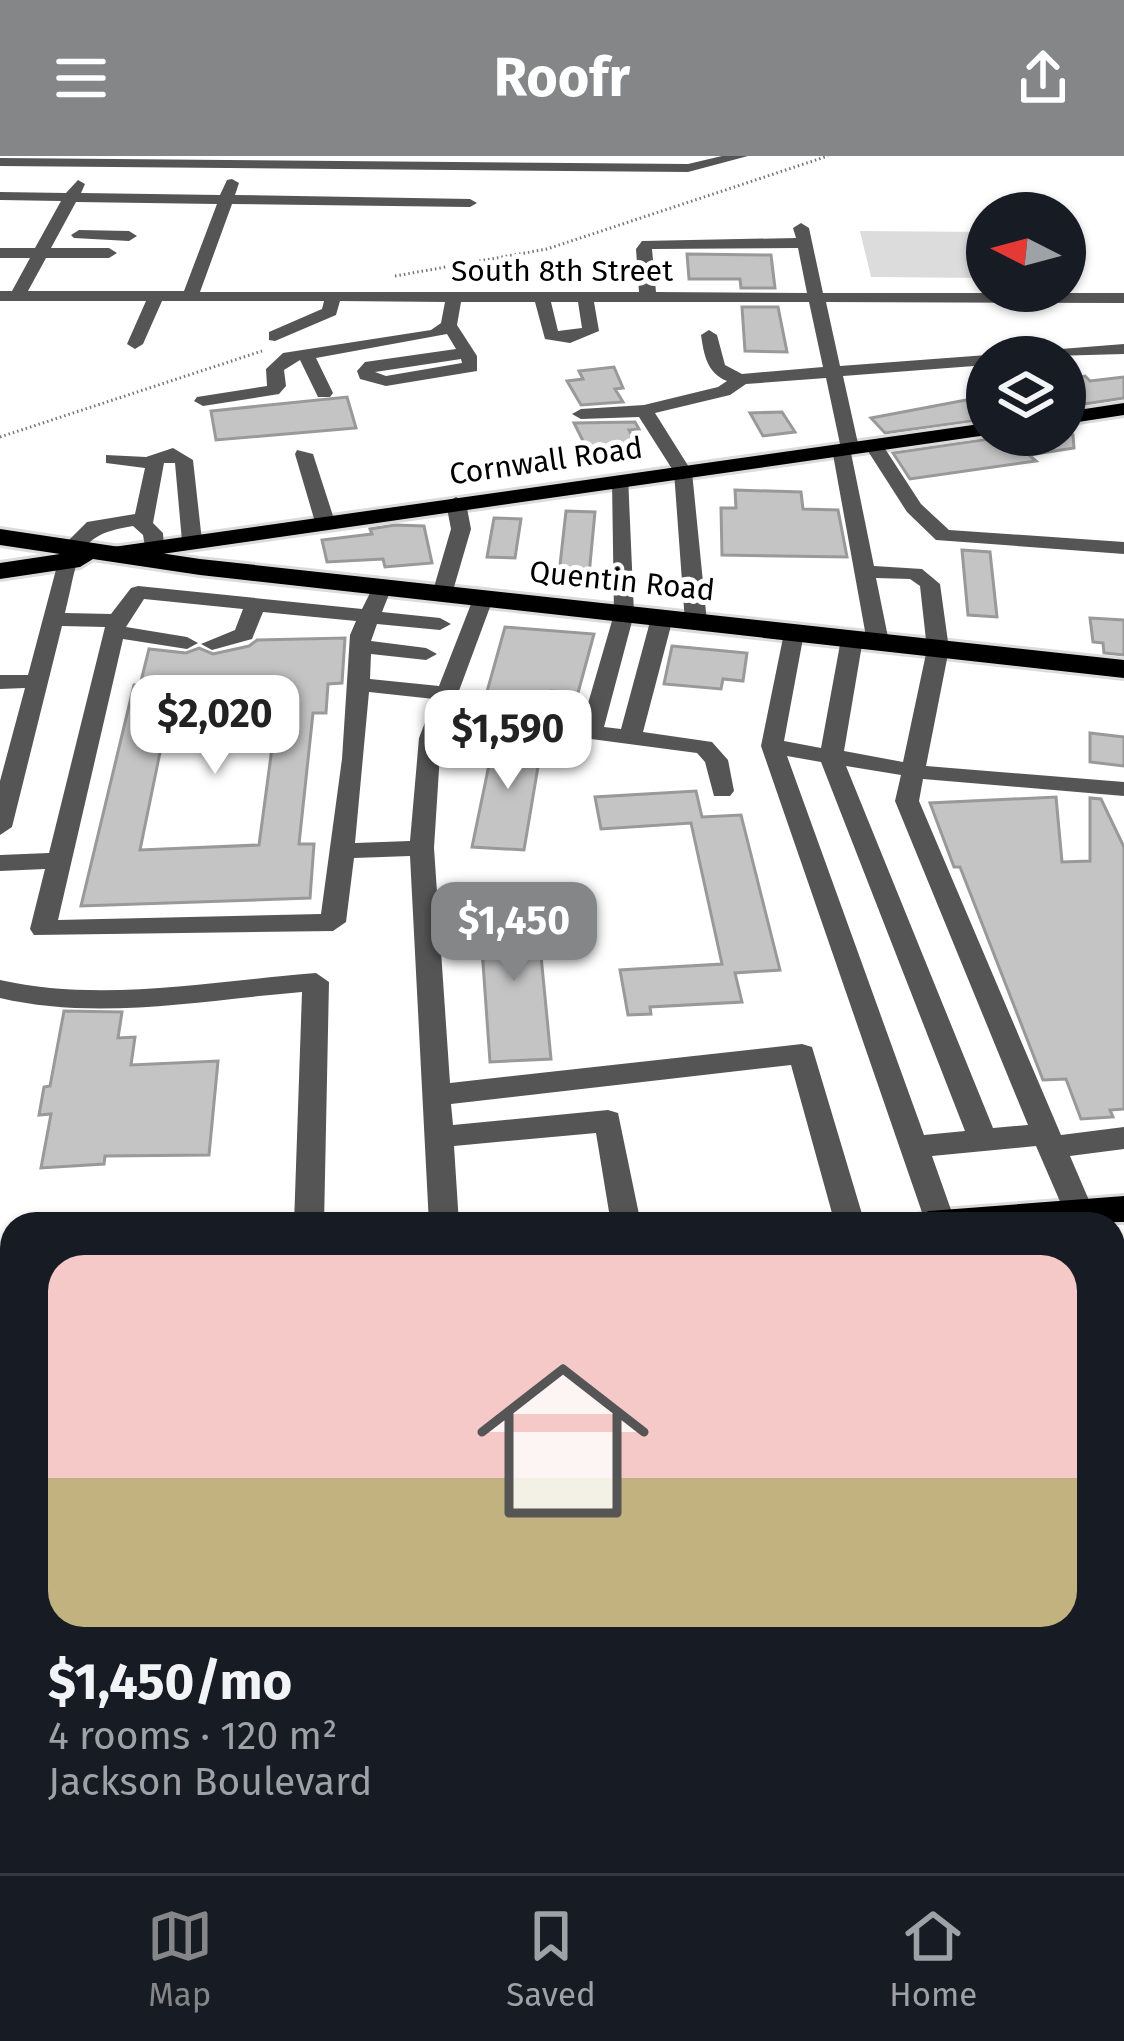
<!DOCTYPE html>
<meta charset="utf-8">
<style>
body{margin:0;font-family:"Fira Sans",sans-serif;background:#20242c;color:#f1f3f6;height:100vh;display:flex;flex-direction:column;font-size:45px;white-space:nowrap}
*{box-sizing:border-box;margin:0}
p{font-size:39px;color:#9ea1a6}
.icon{flex:none;width:66px;height:66px;fill:none;stroke:currentColor;stroke-width:2;stroke-linecap:round;stroke-linejoin:round}
.map{position:relative;flex:1;overflow:hidden}
.details{position:absolute;left:0px;top:1056px;width:1125px;height:663px;display:flex;flex-direction:column;background:#171b24;border-radius:36px 36px 0 0;box-shadow:0 3px 9px #0004}
.details>*{flex:none}
.needle{width:78px;rotate:276deg}
.buttons{position:absolute;left:966px;top:36px;display:grid;gap:24px}
.buttons a{display:grid;place-items:center;width:120px;height:120px;border-radius:50%;background:#171b24;box-shadow:0 3px 9px #0004;font-size:60px}
.price{position:absolute;translate:-50% -102px;padding:0 27px;border-radius:24px;background:#fff;color:#222;font-size:39px;line-height:78px;filter:drop-shadow(0 3px 6px #0008)}
.price::after{content:'';position:absolute;left:50%;top:72px;width:36px;height:27px;margin-left:-18px;background:inherit;clip-path:polygon(0 0,100% 0,50% 100%)}
.price.current{background:#858687;color:#fff}
ul{padding:0;list-style:none}
li{display:grid;align-content:center;gap:24px;height:636px;padding:0 48px}
li+li{border-top:3px solid #363941}
li span{display:grid;place-items:center;height:372px;border-radius:36px;color:#555}
li>.icon{margin-inline-start:auto}
span .icon{width:216px;height:216px;fill:#fffc;stroke-width:1}
li b{font-size:51px}
header{display:flex;justify-content:space-between;align-items:center;height:156px;padding:0 48px;background:#858687;color:#fff;font-size:54px;font-weight:700}
.tabs{display:flex;justify-content:space-around;align-items:center;height:168px;border-top:3px solid #363941;background:#171b24;font-size:33px;color:#9ea1a6}
.tabs a{display:grid;justify-items:center;gap:6px}
.tabs .current{color:#858687}
.map>svg:first-child{display:block}
</style>
<header><svg class="icon" aria-label="menu" viewBox="0 0 24 24"><path d="M4 6h16M4 12h16M4 18h16"/></svg>Roofr<svg class="icon" aria-label="share" viewBox="0 0 24 24"><path d="M12 15V3M7 8l5-5 5 5M5 13v7h14v-7"/></svg></header>
<div class="map">
<svg width="1124" height="1717" viewBox="0 0 1124 1717">
<rect width="100%" height="100%" fill="#fff"/>
<path fill="#dcdcdc" d="M860 75 987 76V122L871 121Z"/>
<path fill="#c4c4c4" stroke="#999" stroke-width="3" fill-rule="evenodd" d="M687 98 771 99 775 132H741L740 123H689Z
M742 151H778L787 196 745 195Z
M614 211 623 232 615 233 623 246 581 249 567 225 583 223 579 215Z
M1085 220 1090 225 1124 221V242L1065 251V223Z
M987 240V263L885 277 871 262Z
M347 241 356 272 216 284 211 255Z
M782 256 795 276 763 280 750 257Z
M635 266 639 273 629 274 643 299 593 305 574 267Z
M992 279H1073L1074 292 1029 299 1036 305 910 323 893 297 988 283Z
M735 334 801 336 803 353 838 354 847 401 722 399 721 352H736Z
M566 355 595 356 589 419 559 418Z
M494 362 521 363 515 402 487 401Z
M395 369 424 370 432 407 385 411 383 403 327 406 322 384 372 378 370 373Z
M962 394 990 396 997 461 968 459Z
M1090 462 1124 464V499L1104 497 1103 487 1093 486Z
M505 471 594 478 578 537 551 535 547 559 483 550Z
M345 482 342 527 328 528 326 557H313L299 688H314L310 742 81 750 134 529H140L149 493 186 497 199 492 213 498 249 490 257 484ZM240 570 239 578 274 577 259 689 140 694 165 572Z
M672 490 747 497 743 525 723 523 721 533 664 528Z
M496 575 543 581 524 694 472 691Z
M1090 577 1124 581V610L1090 606Z
M696 635 702 661 741 659 780 814 735 817 742 846 650 851 651 858 628 859 620 814 722 808 691 667 601 673 595 641Z
M1056 641 1062 706 1090 705V642L1101 643 1124 691V953L1110 954 1113 961 1081 963 1066 923 1043 924 960 711H954L930 647Z
M536 748 551 903 490 906 479 751Z
M64 855 122 856 118 882 135 881 131 909 218 905 209 999 105 1000 104 1008 41 1012 51 958 39 959 44 931 50 930Z"/>
<g fill="none" stroke-linecap="round" stroke-linejoin="round">
<defs>
<path id="major" d="M1124 247V259L1065 268V256Z
M987 267V279L113 405 102 398 113 391Z
M1124 1040V1066L912 1068 917 1059 929 1055Z
M12 1127V1155L0 1156V1128Z"/>
<path id="highway" d="M0 373 200 403 1124 504V522L200 419 93 403 80 411 0 423V407L60 398 0 389Z"/>
</defs>
<use href="#major" stroke="#dbdbdb" stroke-width="6"/>
<use href="#highway" stroke="#dbdbdb" stroke-width="6"/>
<path stroke="#777" stroke-width="3" stroke-dasharray="1.5 3" stroke-linecap="butt" d="M395 120 547 93 828 0
M0 281 262 195"/>
<path fill="#555" fill-rule="evenodd" d="M722 0H748L688 16 0 10V2L688 8Z
M232 23 239 27 235 39 470 43 477 47 470 51 232 48 200 136H639L636 93 642 85 796 82 793 72 801 67 809 72 823 137H1124V147L826 146 840 210 987 199 993 201H987V209L843 220 859 292 851 297 874 410 922 413 940 428 949 493 926 610 1124 626V640L923 623 919 645 1061 979 1124 971V993L1070 1000 1094 1056 1090 1064 1079 1068 1068 1064 1036 990 932 1000 956 1068H926L761 590 785 472H801L804 477 784 585 821 592 841 483 852 477 863 483 844 595 903 606 927 493 920 430 910 423 876 422 889 486 878 492 867 486 832 293 840 288 826 222 746 228 730 239 655 257 692 316 707 466 696 472 685 466 674 316 639 261 581 263 572 258 581 253 644 249 718 231 727 225C707 217 704 199 701 179L709 174 717 179 725 209 742 218 823 211 809 146H594L599 175 570 187 545 183 535 146H461L457 169 477 200V215L386 230 360 223 357 215 365 206 456 193 447 178 316 202 333 237 330 241H318L300 204 284 214 286 230 279 238 203 250 194 245 197 241 267 230 266 213 283 197 431 174 441 167 445 146 340 145 336 159 275 185 269 184V176L322 153 324 145H162L143 188 135 193 127 188 146 145H0V135H12L30 102H0V92H35L61 45 0 44V36L66 37 78 24 85 28 81 37 220 39 227 24ZM76 46 217 48 184 135H28L46 102H109L117 97 109 92H51ZM798 92 807 137 656 136 652 93ZM551 146H578L582 172 558 175ZM461 203 462 207 386 220 375 216ZM787 600 821 606 965 975 924 979ZM846 610 901 619 895 645 1028 969 993 972Z
M79 74 129 75 137 80 129 85 74 82 71 79Z
M1124 188V198L1014 201 1023 196Z
M866 285H880L921 348 949 374 1124 386V398L936 384 907 356 864 289Z
M173 292 193 304 202 385 192 391 182 385 175 307H164L153 367 163 377 165 404 155 410 148 408 143 379 133 370C72 379 79 404 65 457L111 458 131 432 138 430 362 453 375 427 382 425 392 431 382 456 440 462 451 468 440 474 377 468 371 485 426 492 437 498 426 504 371 498 370 523 439 530 473 443 483 437 493 443 453 551 582 568 614 458 612 324 628 320 634 458 604 571 621 573 651 462 662 456 669 458 673 462 643 576 712 586 728 604 734 635 730 640H714L705 606 697 597 448 564 441 582 434 692 450 927 802 888 812 891 865 1068H835L791 909 451 948 453 969 608 954 618 957 641 1068H611L596 977 454 990 459 1068H429L410 700 354 702 346 766 333 775 34 779 30 773 45 713 0 715V699L49 697 105 471 62 470 12 671 0 679V625L25 532 0 533V519H28L62 391 87 366 135 358 145 312 106 307V299L146 301ZM144 443 243 453 235 474 201 488 212 494 252 483 263 456 356 465 350 479 342 603 321 758 58 764 123 483 187 493 198 487 187 481 126 471ZM369 536 434 543 419 582 410 685 355 687Z
M297 294 313 298 335 366 332 370 315 366 295 298Z
M456 341 466 347 471 373 452 438 442 444 432 438 451 373 446 347Z
M316 817 329 826 324 1068H294L302 836C203 844 98 865 0 842V824C102 847 212 825 316 817Z
M1113 1562 1124 1567V1628L1113 1624Z
M12 1700V1707H150L146 1717H0L4 1703Z
M457 1707H497L501 1717H461Z"/>
<use href="#major" fill="#000" fill-rule="evenodd"/>
<use href="#highway" fill="#000" fill-rule="evenodd"/>
</g>
<g text-anchor="middle" stroke-width="10" stroke-linejoin="round" paint-order="stroke">
<g font-size="30" fill="#000" stroke="#fff">
<text x="562" y="125">South 8th Street</text>
<text transform="translate(546 305) rotate(-8)" y="10">Cornwall Road</text>
<text transform="translate(622 425) rotate(6)" y="10">Quentin Road</text>
</g>
</g>
</svg>
<div class="buttons">
<a><svg class="needle" viewBox="-14 -14 28 28"><path d="M0-13l5 13h-10z" fill="#e53935"/><path d="M0 13l5-13h-10z" fill="#9ea1a6"/></svg></a>
<a><svg class="icon" aria-label="layers" viewBox="0 0 24 24"><path d="M12 4l9 5-9 5-9-5zM3 14l9 5 9-5"/></svg></a>
</div>
<b class="price" style="left:215px;top:621px">$2,020</b>
<b class="price" style="left:508px;top:636px">$1,590</b>
<b class="price current" style="left:514px;top:828px">$1,450</b>
<section class="details">
<ul>
<li><span style="background:linear-gradient(#f6c9c9 60%,#c2b280 0)"><svg class="icon" aria-label="home" viewBox="0 0 24 24"><path d="M3 11l9-7 9 7M6 9v11h12V9"/></svg></span><div><b>$1,450/mo</b><p>4 rooms · 120 m²</p><p>Jackson Boulevard</p></div></li>
</ul>
</section>
</div>
<nav class="tabs">
<a class="current"><svg class="icon" aria-label="map" viewBox="0 0 24 24"><path d="M3 6l6-2 6 2 6-2v14l-6 2-6-2-6 2zM9 4v14M15 6v14"/></svg>Map</a>
<a><svg class="icon" aria-label="saved" viewBox="0 0 24 24"><path d="M7 4h10v16l-5-4-5 4z"/></svg>Saved</a>
<a><svg class="icon" aria-label="home" viewBox="0 0 24 24"><path d="M3 11l9-7 9 7M6 9v11h12V9"/></svg>Home</a>
</nav>
